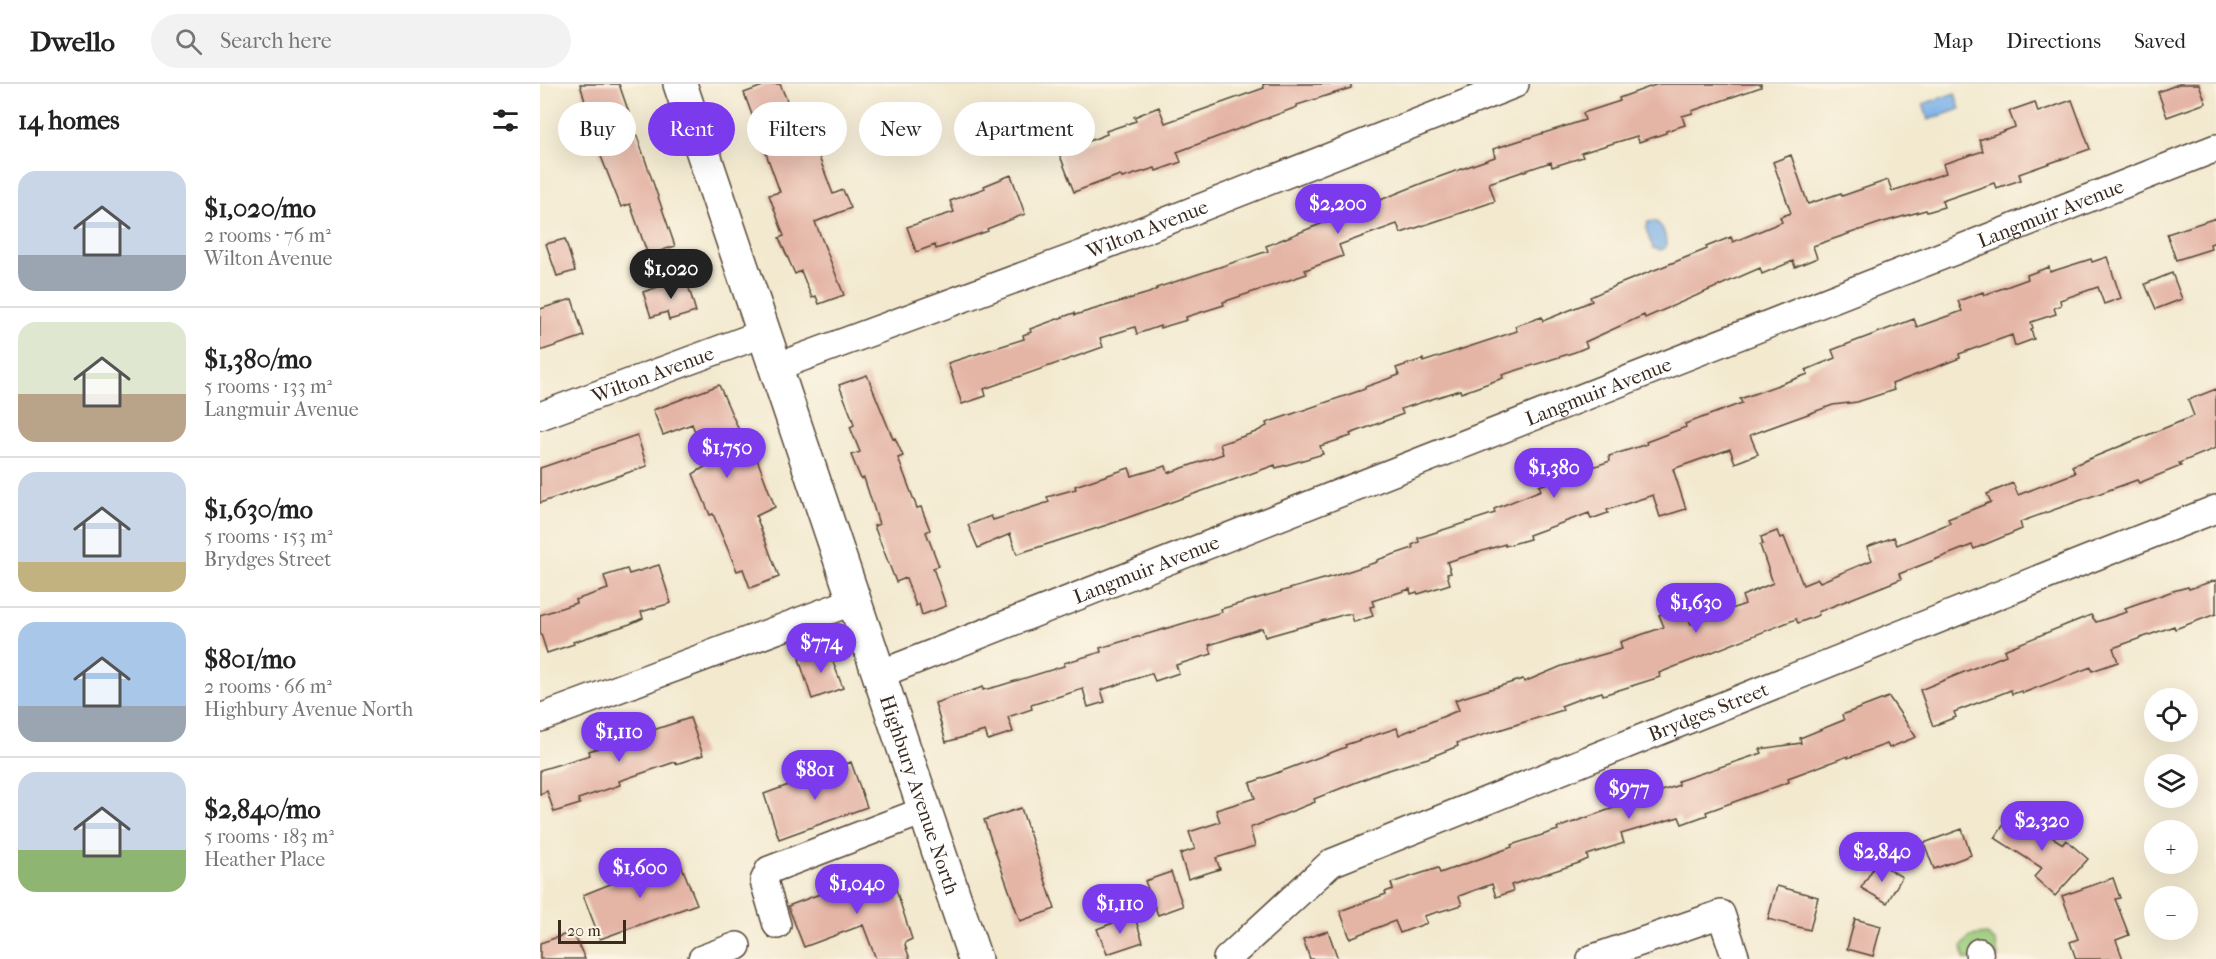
<!DOCTYPE html>
<meta charset="utf-8">
<style>
body{margin:0;font-family:"IM FELL French Canon",serif;background:#f2f2f2;color:#222;height:100vh;display:flex;flex-direction:column;font-size:22px;white-space:nowrap}
*{box-sizing:border-box;margin:0}
p{font-size:20px;color:#767676}
.icon{flex:none;width:33px;height:33px;fill:none;stroke:currentColor;stroke-width:2;stroke-linecap:round;stroke-linejoin:round}
.map{position:relative;flex:1;overflow:hidden}
.sheet{display:flex;flex-direction:column;background:#fff;width:540px}
.sheet>*{flex:none}
.hud{position:absolute;left:18px;top:18px;width:570px;height:54px;display:flex;gap:12px}
.buttons{position:absolute;left:1604px;top:604px;display:grid;gap:12px}
.buttons a{display:grid;place-items:center;width:54px;height:54px;border-radius:50%;background:#fff;box-shadow:0 6px 24px #0002;font-size:30px}
.scale{position:absolute;left:18px;bottom:15px;width:68px;box-sizing:border-box;padding-left:6px;border:3px solid #3b2a1e;border-top:0;font-size:16px;line-height:21px;white-space:nowrap;color:#3b2a1e;-webkit-text-stroke:4px #fcf5e5;paint-order:stroke}
.price{position:absolute;translate:-50% -51px;padding:0 14px;border-radius:21px;background:#7c3aed;color:#fff;font-size:20px;line-height:39px;filter:drop-shadow(0 2px 3px #0008)}
.price::after{content:'';position:absolute;left:50%;top:36px;width:18px;height:14px;margin-left:-9px;background:inherit;clip-path:polygon(0 0,100% 0,50% 100%)}
.price.on{background:#222;color:#fff}
ul{padding:0;list-style:none}
li{display:flex;align-items:center;gap:18px;height:150px;padding:0 18px}
li+li{border-top:2px solid #e0e0e0}
li span{display:grid;place-items:center;flex:none;width:168px;height:120px;border-radius:18px;color:#555}
li>.icon{margin-inline-start:auto}
span .icon{width:72px;height:72px;fill:#fffc;stroke-width:1}
li b{font-size:26px}
h2{display:flex;justify-content:space-between;align-items:center;height:72px;padding:0 18px;font-size:26px}
.chip{padding:0 21px;border-radius:27px;background:#fff;box-shadow:0 6px 24px #0002;font-size:21px;line-height:54px}
.chip.on{background:#7c3aed;color:#fff}
header{display:flex;align-items:center;gap:36px;box-sizing:border-box;height:84px;padding:0 30px;background:#fff;border-bottom:2px solid #e0e0e0}
header strong{font-size:28px}
nav{display:flex;gap:33px;margin-inline-start:auto;font-size:21px}
.search{width:420px;height:54px;background:#f2f2f2;display:flex;align-items:center;gap:15px;box-sizing:border-box;padding:0 21px;border-radius:33px;color:#767676;font-size:22px}
main{display:flex;flex:1;min-height:0}
.map>svg:first-child{display:block}
</style>
<header>
<strong>Dwello</strong>
<div class="search"><svg class="icon" aria-label="search" viewBox="0 0 24 24"><circle cx="10" cy="10" r="6"/><path d="M15 15l6 6"/></svg>Search here</div>
<nav><a>Map</a><a>Directions</a><a>Saved</a></nav>
</header>
<main>
<section class="sheet">
<h2>14 homes<svg class="icon" aria-label="filters" viewBox="0 0 24 24"><path d="M4 7h16M4 17h16"/><circle cx="9" cy="7" r="2"/><circle cx="15" cy="17" r="2"/></svg></h2>
<ul>
<li><span style="background:linear-gradient(#c9d6e8 70%,#9aa5b1 0)"><svg class="icon" aria-label="home" viewBox="0 0 24 24"><path d="M3 11l9-7 9 7M6 9v11h12V9"/></svg></span><div><b>$1,020/mo</b><p>2 rooms · 76 m²</p><p>Wilton Avenue</p></div></li>
<li><span style="background:linear-gradient(#dfe7d0 60%,#b9a48a 0)"><svg class="icon" aria-label="home" viewBox="0 0 24 24"><path d="M3 11l9-7 9 7M6 9v11h12V9"/></svg></span><div><b>$1,380/mo</b><p>5 rooms · 133 m²</p><p>Langmuir Avenue</p></div></li>
<li><span style="background:linear-gradient(#c9d6e8 75%,#c2b280 0)"><svg class="icon" aria-label="home" viewBox="0 0 24 24"><path d="M3 11l9-7 9 7M6 9v11h12V9"/></svg></span><div><b>$1,630/mo</b><p>5 rooms · 153 m²</p><p>Brydges Street</p></div></li>
<li><span style="background:linear-gradient(#a9c7e8 70%,#9aa5b1 0)"><svg class="icon" aria-label="home" viewBox="0 0 24 24"><path d="M3 11l9-7 9 7M6 9v11h12V9"/></svg></span><div><b>$801/mo</b><p>2 rooms · 66 m²</p><p>Highbury Avenue North</p></div></li>
<li><span style="background:linear-gradient(#c9d6e8 65%,#8fb573 0)"><svg class="icon" aria-label="home" viewBox="0 0 24 24"><path d="M3 11l9-7 9 7M6 9v11h12V9"/></svg></span><div><b>$2,840/mo</b><p>5 rooms · 183 m²</p><p>Heather Place</p></div></li>
</ul>
</section>
<div class="map">
<svg width="1676" height="875" viewBox="0 0 1676 875">
<rect width="100%" height="100%" fill="#fcf5e5"/>
<filter id="ink" filterUnits="userSpaceOnUse"><feTurbulence type="fractalNoise" baseFrequency=".0167" numOctaves="2"/><feDisplacementMap in="SourceGraphic" scale="12" xChannelSelector="R" yChannelSelector="G"/><feConvolveMatrix kernelMatrix="1 2 1 2 8 2 1 2 1" color-interpolation-filters="sRGB"/></filter>
<filter id="wash" filterUnits="userSpaceOnUse"><feTurbulence type="fractalNoise" baseFrequency=".008" numOctaves="4" result="noise"/><feDisplacementMap in="SourceGraphic" scale="24" xChannelSelector="R" yChannelSelector="G"/><feGaussianBlur stdDeviation="1.35" result="paint"/><feColorMatrix in="noise" values="0 0 0 0 0 0 0 0 0 0 0 0 0 0 0 0 0 1.4 0 .05"/><feComposite in="paint" operator="in"/></filter>
<g filter="url(#wash)">
<rect width="100%" height="100%" fill="#f2e9cf"/>
<path fill="#99cb7a" stroke="#6a7a4c" stroke-width="1.5" d="M1446 850 1456 858 1458 875H1424L1422 862 1430 852Z"/>
<path fill="#7ab0e8" stroke="#5a6d83" stroke-width="1.5" d="M1415 9 1420 25 1388 36 1383 20Z
M1114 137C1123 140 1128 155 1125 164L1121 166 1113 164 1106 145 1108 138Z"/>
<g id="blocks">
<path fill="#e4b4a5" d="M40 0H79L135 162 108 171 90 120 81 123 51 47 44 50 37 32 48 28Z
M228 0H240L248 19 245 20 265 70 276 65 293 110 303 106 311 124 275 138 304 211 279 220 276 212 272 214 261 187 255 190 239 154 244 152 229 111 240 108 204 9Z
M723 0H811V4L757 21V23L637 68 641 78 616 87 615 84 582 94 580 91 534 108 519 69 567 50 566 47 596 37 594 33 619 23 625 39 724 4Z
M1118 0H1221V3L1152 27 1153 29 1142 32 1145 41 1126 47V49L1099 58 1097 52 1041 69 1043 73 1012 83 1011 78 949 99 955 117 947 120 861 149 857 140 799 161 803 172 765 186 767 190 683 218 684 221 646 233 647 236 620 244V242L597 250 595 243 560 254 563 263 444 305 446 312 422 320 408 279 484 255 483 251 491 248 490 245 534 229 535 231 609 209 617 205 616 204 728 167 726 162 885 98 955 73 953 65 1045 36 1043 29 1080 17 1079 14Z
M1639 0H1659L1666 19 1627 33 1618 8Z
M1532 16 1550 65 1479 90 1481 96 1456 104 1454 99 1402 117 1404 123 1387 128 1386 126 1340 139 1273 162 1277 174 1255 183 1253 177 1222 190 1220 184 1105 234 1104 231 1045 258 1047 263 1035 268 962 291 963 294 921 309 920 306 861 325 863 330 810 350 811 352 780 362 783 370 736 384 735 381 570 440 477 470 470 450 438 464 428 441 451 432 453 436 509 418 507 413 536 405 535 402 589 384 592 392 626 382 628 389 683 370 680 360 716 348 727 342 726 339 825 305V303L859 291 856 284 883 275V278L977 247 975 242 1002 233 1003 237 1052 217 1050 213 1077 201 1167 165 1166 163 1191 153 1193 158 1242 138 1240 133 1251 129 1233 78 1251 71 1268 120 1301 109 1302 112 1348 96 1352 107 1406 89 1403 80 1443 67 1439 56 1475 43 1469 27 1495 18 1498 28Z
M471 91 485 130 447 145 448 147 396 165 395 161 376 168 367 143 414 128 410 117 445 104 444 102Z
M1676 134V158L1670 160 1671 165 1636 176 1627 150Z
M25 155 35 187 17 192 6 160Z
M1567 173 1581 214 1564 220 1558 203 1520 216 1521 221 1514 224 1516 230 1491 238 1493 244 1491 245 1494 255 1475 262 1472 251 1419 270 1420 274 1352 300 1354 306 1317 318 1293 321 1210 351 1218 370 1195 379 1190 365 1133 385 1146 425 1120 433 1113 411 1067 426 1068 429 1051 435 1049 429 989 451 990 455 965 462V460L907 478 911 489 907 490 910 500 878 510 877 508 871 510 870 505 832 517 834 522 830 523 833 532 814 538 811 530H806L725 553 722 544 669 561 672 570 636 581 639 589 615 597 612 590H610L561 606 565 618 548 623 543 605 491 621 492 625 468 633 473 648 448 656 445 647 406 658 395 619 443 603V606L459 602 524 582V579L561 568 560 564 682 528 681 525 794 492 837 478V476L873 464 872 461 879 458 878 454 955 429 954 425 1001 406 999 402 1070 377 1069 372 1107 360 1106 358 1146 343 1145 340 1202 319 1200 315 1268 290 1266 286 1295 274 1292 266 1374 235 1377 243 1422 227 1418 217 1443 208 1444 211 1488 195 1487 191 1509 183 1510 188 1551 175 1552 178Z
M1632 189 1642 215 1616 225 1605 200Z
M146 194 156 228 129 236 127 228 111 233 103 208Z
M32 215 44 252 0 267V225Z
M327 291 353 355 355 354 363 372 358 374 377 424 381 423 390 446 386 448 399 482 393 484 406 522 382 531 379 520 376 522 366 494 356 498 334 442 339 440 324 394 321 395 311 371 320 368 310 343 314 341 312 334 299 301Z
M179 301 209 369 214 367 235 423 216 432 239 493 210 504 203 485 197 487 173 430 170 431 153 390 168 381 152 340 123 351 113 326Z
M1676 305V364L1639 379 1641 382 1599 399 1597 396 1480 438 1482 445 1434 465 1432 461 1359 490 1361 495 1278 528 1279 531 1258 539 1256 535 1119 589 1120 593 1063 611 1062 608 1042 614 1021 622 1023 626 917 659 918 662 888 674 842 688 774 715 775 718 710 744 715 762 676 774 680 785 648 795 640 770 655 765 649 748 680 738 676 726 715 714 710 699 806 663 805 661 857 644 859 651 919 626 915 616 983 595 984 598 1022 582 1082 565 1080 558 1124 543 1119 531 1143 521 1151 540 1205 520 1202 512 1233 499 1220 461 1223 460 1221 453 1237 447 1240 454 1244 453 1263 501 1278 495 1280 498 1332 476 1327 463 1354 453 1357 461 1410 439 1408 435 1451 418 1447 410 1473 399 1478 411 1535 389 1532 382 1654 332 1648 316Z
M97 351 107 382 0 419V384Z
M119 481 131 519 101 528 103 534 90 540 33 558 34 560 7 569 0 547V531L36 519 35 516 68 505 64 492 87 485 89 490Z
M1676 496V530L1635 545 1634 542 1573 564 1578 578 1552 587 1551 583 1483 609 1482 607 1472 610 1471 606 1414 628 1416 633 1393 642 1380 606 1466 571 1464 566 1528 540 1551 531 1556 538 1587 528 1585 524 1633 507 1648 503 1649 505Z
M288 565 303 604 272 615 259 575Z
M1349 613 1376 653 1349 664 1347 660 1308 674V672L1248 694 1249 698 1166 728 1167 731 1142 740 1139 733 1081 750 1084 759 1047 771 1048 775 1039 779 971 801 973 807 956 813 952 800 919 812 922 821 884 832 887 839 860 849 855 837 810 854 800 827 846 810 845 808 853 805 851 799 898 784 900 789 972 763 971 761 1018 746 1017 744 1139 701 1138 697 1222 669 1220 665 1261 659 1260 654 1304 636 1302 631Z
M150 634 163 671 136 680 135 678 79 697 80 701 38 715 40 720 14 728 7 707 0 710V686L50 671 49 667Z
M311 678 327 723 239 755 224 710Z
M481 724 515 825 480 837 444 736Z
M1472 728 1523 760 1526 756 1548 775 1515 812 1494 793 1502 784 1455 754Z
M1422 745 1431 771 1394 785 1384 759Z
M138 773 157 820 60 855 43 811Z
M1337 778 1362 793 1347 819 1321 804Z
M349 784 372 855 366 858 365 861 370 875H336L323 841 264 863 248 822Z
M631 788 643 822 618 831 605 797Z
M1573 794 1580 814 1575 815 1589 851 1576 856 1583 875H1536L1530 858 1538 855 1522 812Z
M1237 802 1278 813 1270 846 1228 835Z
M594 831 603 858 567 870 557 845Z
M1315 835 1341 842 1333 872 1307 865Z
M788 847 798 875H770L763 855Z
M33 848 45 875H0V859Z"/>
</g>
</g>
<g filter="url(#ink)">
<use href="#blocks" fill-opacity="0" stroke="#564739" stroke-width="1.5"/>
<g fill="none" stroke-linecap="round" stroke-linejoin="round">
<defs>
<g id="minor">
<path id="s1" d="M236 283 543 170 975 0"/>
<path id="s2" d="M0 332 224 249"/>
<path id="s3" d="M340 590 1676 64"/>
<path d="M0 634 314 517"/>
<path d="M237 841 224 797 229 786 386 726"/>
<path d="M1439 868 1440 875"/>
<path d="M162 875 197 862"/>
<path id="s4" d="M687 875 791 779 1546 476 1676 425"/>
<path d="M1051 875 1181 830 1196 875"/>
</g>
<g id="major">
<path id="s5" d="M140 0 435 875"/>
</g>
</defs>
<use href="#minor" stroke="#564739" stroke-width="30"/>
<use href="#major" stroke="#564739" stroke-width="36"/>
<use href="#minor" stroke="#fff" stroke-width="27"/>
<use href="#major" stroke="#fff" stroke-width="33"/>
</g>
</g>
<g text-anchor="middle" stroke-width="5" stroke-linejoin="round" paint-order="stroke">
<g font-size="20" fill="#3b2a1e" stroke="#fcf5e5">
<text dy="7" stroke="none"><textPath href="#s3" startOffset="1258">Langmuir Avenue</textPath></text>
<text dy="7" stroke="none"><textPath href="#s1" startOffset="396">Wilton Avenue</textPath></text>
<text dy="7" stroke="none"><textPath href="#s2" startOffset="120">Wilton Avenue</textPath></text>
<text dy="7" stroke="none"><textPath href="#s3" startOffset="772">Langmuir Avenue</textPath></text>
<text dy="7" stroke="none"><textPath href="#s3" startOffset="286">Langmuir Avenue</textPath></text>
<text dy="7" stroke="none"><textPath href="#s4" startOffset="548">Brydges Street</textPath></text>
<text dy="7" stroke="none"><textPath href="#s5" startOffset="750">Highbury Avenue North</textPath></text>
</g>
</g>
</svg>
<div class="buttons">
<a><svg class="icon" aria-label="locate" viewBox="0 0 24 24"><circle cx="12" cy="12" r="6"/><path d="M12 2v4M12 18v4M2 12h4M18 12h4"/></svg></a>
<a><svg class="icon" aria-label="layers" viewBox="0 0 24 24"><path d="M12 4l9 5-9 5-9-5zM3 14l9 5 9-5"/></svg></a>
<a>+</a>
<a>−</a>
</div>
<div class="scale">20 m</div>
<b class="price" style="left:798px;top:151px">$2,200</b>
<b class="price on" style="left:131px;top:216px">$1,020</b>
<b class="price" style="left:187px;top:395px">$1,750</b>
<b class="price" style="left:1014px;top:415px">$1,380</b>
<b class="price" style="left:1156px;top:550px">$1,630</b>
<b class="price" style="left:281px;top:590px">$774</b>
<b class="price" style="left:79px;top:679px">$1,110</b>
<b class="price" style="left:275px;top:717px">$801</b>
<b class="price" style="left:1089px;top:736px">$977</b>
<b class="price" style="left:1502px;top:768px">$2,320</b>
<b class="price" style="left:1342px;top:799px">$2,840</b>
<b class="price" style="left:100px;top:815px">$1,600</b>
<b class="price" style="left:317px;top:831px">$1,040</b>
<b class="price" style="left:580px;top:851px">$1,110</b>
<div class="hud">
<a class="chip">Buy</a>
<a class="chip on">Rent</a>
<a class="chip">Filters</a>
<a class="chip">New</a>
<a class="chip">Apartment</a>
</div>
</div>
</main>
